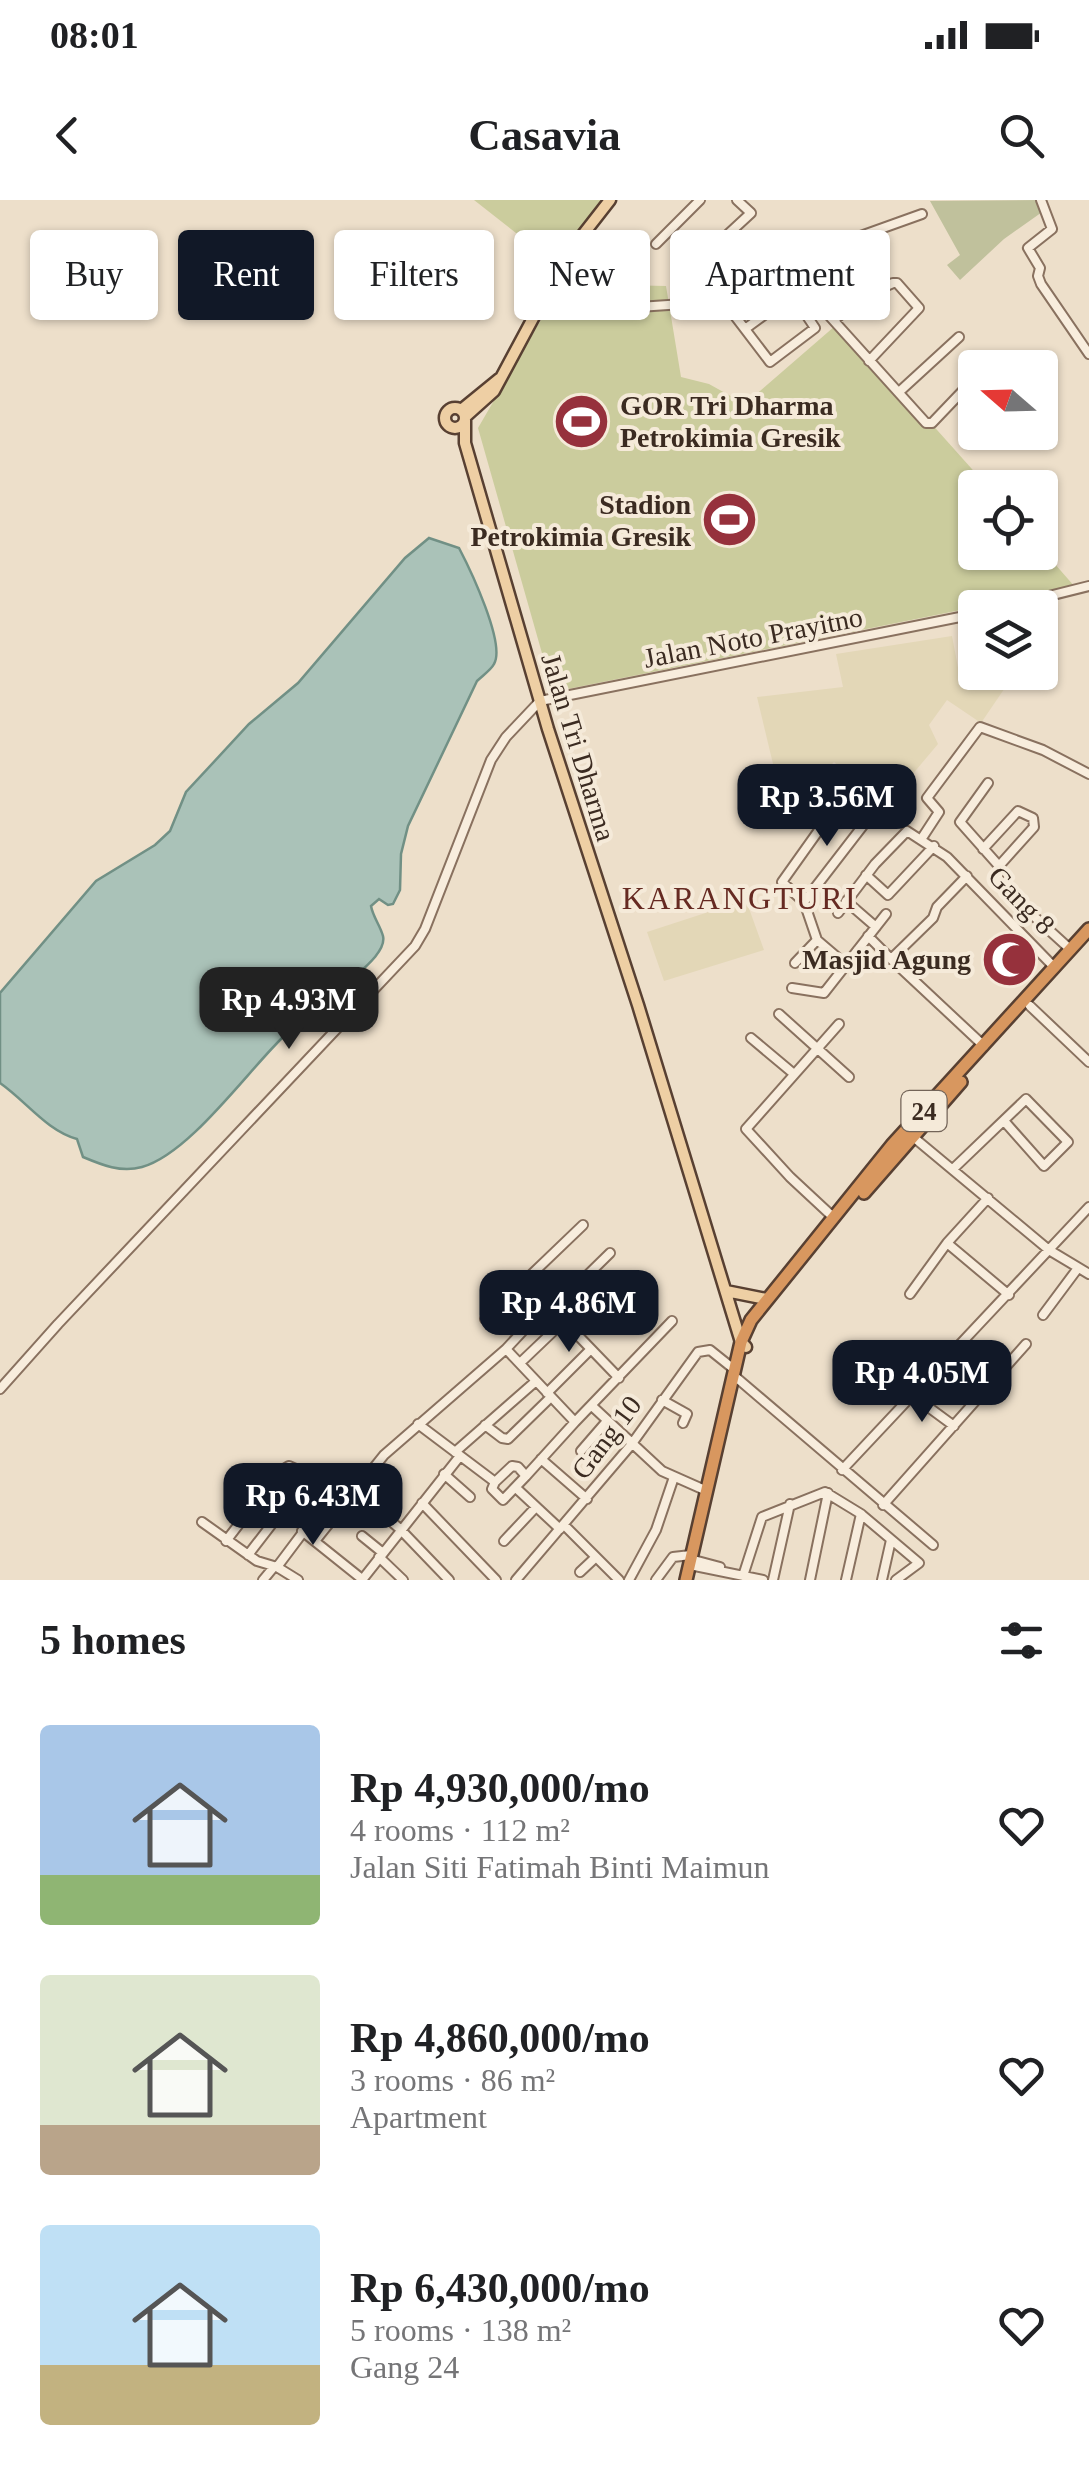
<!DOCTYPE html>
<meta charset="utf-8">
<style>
body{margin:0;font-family:Georgia,serif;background:#f6f6f6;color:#202124;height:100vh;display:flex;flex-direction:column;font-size:38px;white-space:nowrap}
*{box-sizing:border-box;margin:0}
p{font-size:32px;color:#757577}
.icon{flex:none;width:55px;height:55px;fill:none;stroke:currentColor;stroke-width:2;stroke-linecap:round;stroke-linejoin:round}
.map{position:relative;height:1380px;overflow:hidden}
.panel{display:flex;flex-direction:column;background:#fff;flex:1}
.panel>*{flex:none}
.banner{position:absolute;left:30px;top:30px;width:1030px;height:90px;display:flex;gap:20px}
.needle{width:65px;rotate:290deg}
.fabs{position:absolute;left:958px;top:150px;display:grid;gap:20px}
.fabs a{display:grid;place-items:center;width:100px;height:100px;border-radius:10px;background:#fff;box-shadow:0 2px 8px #0004;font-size:50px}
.price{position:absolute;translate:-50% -85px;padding:0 22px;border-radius:20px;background:#111827;color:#fff;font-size:32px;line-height:65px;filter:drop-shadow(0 2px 5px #0008)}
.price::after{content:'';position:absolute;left:50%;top:60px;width:30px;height:22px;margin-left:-15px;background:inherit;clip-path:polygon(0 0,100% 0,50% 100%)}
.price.current{background:#222;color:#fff}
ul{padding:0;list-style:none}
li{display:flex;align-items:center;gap:30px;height:250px;padding:0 40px}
li span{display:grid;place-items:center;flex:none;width:280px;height:200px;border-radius:10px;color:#555}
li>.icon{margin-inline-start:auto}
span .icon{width:120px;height:120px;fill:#fffc;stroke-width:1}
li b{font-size:42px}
h2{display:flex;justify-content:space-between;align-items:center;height:120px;padding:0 40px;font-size:42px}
.chip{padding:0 35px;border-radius:10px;background:#fff;box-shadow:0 2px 8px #0004;font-size:35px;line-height:90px}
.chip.current{background:#111827;color:#fff}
.status{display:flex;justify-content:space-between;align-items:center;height:70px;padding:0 50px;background:#fff;direction:ltr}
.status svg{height:28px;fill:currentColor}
header{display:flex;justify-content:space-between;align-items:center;height:130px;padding:0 40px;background:#fff;font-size:45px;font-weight:700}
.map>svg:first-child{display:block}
</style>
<div class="status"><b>08:01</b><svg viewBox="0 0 49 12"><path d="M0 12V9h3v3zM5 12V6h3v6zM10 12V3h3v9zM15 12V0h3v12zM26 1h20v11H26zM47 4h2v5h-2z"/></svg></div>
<header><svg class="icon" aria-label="back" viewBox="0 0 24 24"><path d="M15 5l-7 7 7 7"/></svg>Casavia<svg class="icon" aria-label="search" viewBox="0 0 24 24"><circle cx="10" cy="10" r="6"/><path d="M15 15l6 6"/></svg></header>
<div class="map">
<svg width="1089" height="1380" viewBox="0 0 1089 1380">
<rect width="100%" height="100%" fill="#eddfca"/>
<path fill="#e3d7b7" d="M952 436 959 473 970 484 987 473H1015L981 523 947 500 929 525 938 544 906 582 881 604 834 562 785 614 757 497 843 487 836 454Z
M742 689 764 750 664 781 647 732 733 704Z"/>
<path fill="#cbcc9d" d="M474 0H608L560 60 530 44Z
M571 68 620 85 666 86 681 177 709 184 745 204 835 126 904 193 988 287 975 288V352H1040V347L1075 387 553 492 478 228Z"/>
<path fill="#c0c19c" d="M1040 0 1045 10 1004 39 960 80 947 65 960 55 930 1Z"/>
<path fill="#aac2b8" stroke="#719085" stroke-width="2.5" d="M429 338 459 348C470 369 506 444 494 464 491 470 482 476 477 481L408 626 401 654 400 690 393 704 388 705 379 699 371 706C373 717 380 725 383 736 388 757 341 783 330 802L336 822 333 825C314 822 297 817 283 832V837C246 873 189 954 142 967 121 973 102 965 83 957L77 939C47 931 26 901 0 883V793L96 681 155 645 170 631 186 592 249 524 298 483 405 358Z"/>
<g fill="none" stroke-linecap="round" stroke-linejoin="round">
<defs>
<path id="minor" d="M1041 0 1052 29 1028 48 1040 68 1038 76 1041 84 1089 154
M656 44 700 0
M707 48 724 38 751 13 737 0
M786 63 816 101 926 223H932L975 178
M719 95 770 162 815 128 774 67
M535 114 683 104 708 98 774 67 922 14
M834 120 864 96 893 83H897L919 108 869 161
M745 129 793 94
M986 168 987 166
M899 192 959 137
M1001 408 1089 386
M988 583 960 622 999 666 998 679 1005 690 1071 750
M825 584 841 595
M801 611 820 625
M922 638 939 612 927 598 980 527 1043 550 1089 574
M983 649 1018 611 1033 618 1034 627 999 666
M866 675 888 695 934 646
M846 701 876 727
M804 702 875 610 851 585 782 682 804 702 817 740 844 763
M838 713 875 664 907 631 947 657 1055 768
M868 736 891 759 933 718 937 707 967 676
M891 759 984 846
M795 763 817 740
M792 788 824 793 886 714
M1030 806 1089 862
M779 814 849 877
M751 838 794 874
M912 936 1049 1050 1089 1074
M953 969 1026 899 1068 942 1044 966 1005 922
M988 998 947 1043 1009 1095
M833 1017 790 977 746 929 839 824
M529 1079 564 1121
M910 1094 947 1043
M554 1108 610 1053
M1043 1115 1078 1068
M485 1119 583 1025
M506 1149 549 1103
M886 1152 922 1184
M520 1163 564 1121 619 1178
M738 1179 933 1345
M0 1189 58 1124 415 746 425 729 491 560 506 537 540 501 975 414
M547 1193 590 1150
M912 1195 954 1226
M662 1200 687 1214 683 1223
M592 1206 662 1271 707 1291
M418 1224 495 1282 492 1289 503 1300 526 1276
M485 1225 502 1238 508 1239 551 1197
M581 1251 607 1221
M455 1252 536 1181
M541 1259 587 1299
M842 1270 1089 1007
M444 1274 470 1297
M495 1282 512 1266 518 1267 526 1276 575 1222
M516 1288 560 1329
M355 1290 400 1329 449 1380
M422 1303 496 1380
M883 1305 1026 1144
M202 1322 257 1361 277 1367 298 1380
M564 1325 619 1380
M302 1331 362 1379
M362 1336 383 1353
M226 1341 279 1272 289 1266 305 1273V1281L248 1355
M315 1341 384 1255 506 1149 575 1222 672 1121
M504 1341 536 1307
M379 1357 403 1380
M690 1359 720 1367
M690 1365 763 1380
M277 1367 322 1307
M580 1372 596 1357
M743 1376 762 1317 825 1292 861 1314 919 1363 896 1380
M263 1380 273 1368
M362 1380 460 1256
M516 1380 631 1245 698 1152 710 1150 735 1170
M629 1380 656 1330 674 1277
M656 1380 673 1357 691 1355
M773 1380 790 1304
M810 1380 828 1293
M846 1380 861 1314
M882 1380 891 1340"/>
<path id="major" d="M445 218a10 10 0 1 1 20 0a10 10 0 1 1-20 0Z
M461 210 499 179
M465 217 494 191 567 55 610 0
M465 220V243L548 529 638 805 741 1142 746 1147
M726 1091 766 1099"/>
<path id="highway" d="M864 993 961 882
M686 1380 741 1142 751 1120 892 945 1089 729"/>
</defs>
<use href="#minor" stroke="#89715f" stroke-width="12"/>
<use href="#major" stroke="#584032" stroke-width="15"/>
<use href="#highway" stroke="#584032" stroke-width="16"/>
<use href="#minor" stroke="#f8eddd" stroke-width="8"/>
<use href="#major" stroke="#eecfa4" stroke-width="10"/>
<use href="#highway" stroke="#d8975f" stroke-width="11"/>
</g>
<defs>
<symbol id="stadium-disc" viewBox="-11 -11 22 22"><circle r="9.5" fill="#96313c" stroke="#f5ead9"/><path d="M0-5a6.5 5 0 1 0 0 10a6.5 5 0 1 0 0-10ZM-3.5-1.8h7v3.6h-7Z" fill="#fff"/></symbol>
<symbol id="mosque-disc" viewBox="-11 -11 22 22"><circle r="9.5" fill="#96313c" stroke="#f5ead9"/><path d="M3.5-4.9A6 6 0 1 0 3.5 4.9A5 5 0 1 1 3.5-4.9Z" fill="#fff"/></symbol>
</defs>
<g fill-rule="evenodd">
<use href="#stadium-disc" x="550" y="190" width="63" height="63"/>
<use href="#stadium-disc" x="698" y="288" width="63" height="63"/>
<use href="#mosque-disc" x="978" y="728" width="63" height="63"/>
</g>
<g text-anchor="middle" stroke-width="8" stroke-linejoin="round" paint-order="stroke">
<rect fill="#f5ead9" stroke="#736458" stroke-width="2.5" x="901.5" y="891" width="45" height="40" rx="8"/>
<g font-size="25" font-weight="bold" fill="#3b2b21">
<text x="924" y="920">24</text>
</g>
<g font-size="28" font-weight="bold" fill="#3b2b21" stroke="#f5ead9" text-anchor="end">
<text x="620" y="215" text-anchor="start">GOR Tri Dharma<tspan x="620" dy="32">Petrokimia Gresik</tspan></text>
<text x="691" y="314">Stadion<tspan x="691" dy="32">Petrokimia Gresik</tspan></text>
<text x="971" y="769">Masjid Agung</text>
</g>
<g font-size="28" fill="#3b2b21" stroke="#f5ead9">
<text transform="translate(753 437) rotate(-11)" y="10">Jalan Noto Prayitno</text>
<text transform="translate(579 547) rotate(73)" y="10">Jalan Tri Dharma</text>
<text transform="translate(1022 700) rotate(46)" y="10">Gang 8</text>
<text transform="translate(606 1237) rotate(-53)" y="10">Gang 10</text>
</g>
<g font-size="32" letter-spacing="2.5" fill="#662a22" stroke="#f5ead9">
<text x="740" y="709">KARANGTURI</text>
</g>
</g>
</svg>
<div class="fabs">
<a><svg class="needle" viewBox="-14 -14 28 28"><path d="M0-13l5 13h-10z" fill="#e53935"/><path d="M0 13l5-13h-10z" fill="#757577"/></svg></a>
<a><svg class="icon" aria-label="locate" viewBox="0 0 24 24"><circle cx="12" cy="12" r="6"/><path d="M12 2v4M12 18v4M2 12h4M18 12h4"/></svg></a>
<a><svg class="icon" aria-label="layers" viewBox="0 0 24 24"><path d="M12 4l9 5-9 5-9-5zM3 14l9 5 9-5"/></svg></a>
</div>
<b class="price" style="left:827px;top:649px">Rp 3.56M</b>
<b class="price current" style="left:289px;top:852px">Rp 4.93M</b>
<b class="price" style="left:569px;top:1155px">Rp 4.86M</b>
<b class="price" style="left:922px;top:1225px">Rp 4.05M</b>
<b class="price" style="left:313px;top:1348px">Rp 6.43M</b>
<div class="banner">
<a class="chip">Buy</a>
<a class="chip current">Rent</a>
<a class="chip">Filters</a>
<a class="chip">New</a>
<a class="chip">Apartment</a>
</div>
</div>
<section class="panel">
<h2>5 homes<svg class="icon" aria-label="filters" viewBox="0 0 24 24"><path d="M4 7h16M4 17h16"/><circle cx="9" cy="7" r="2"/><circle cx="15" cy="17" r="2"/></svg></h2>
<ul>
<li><span style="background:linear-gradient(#a9c7e8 75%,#8fb573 0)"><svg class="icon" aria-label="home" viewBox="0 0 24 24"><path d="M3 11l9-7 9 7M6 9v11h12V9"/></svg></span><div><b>Rp 4,930,000/mo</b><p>4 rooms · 112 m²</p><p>Jalan Siti Fatimah Binti Maimun</p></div><svg class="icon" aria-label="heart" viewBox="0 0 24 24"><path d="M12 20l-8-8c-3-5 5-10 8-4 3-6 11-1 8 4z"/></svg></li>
<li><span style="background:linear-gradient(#dfe7d0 75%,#b9a48a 0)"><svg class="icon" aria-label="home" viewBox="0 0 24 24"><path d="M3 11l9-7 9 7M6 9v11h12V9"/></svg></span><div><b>Rp 4,860,000/mo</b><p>3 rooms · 86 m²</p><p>Apartment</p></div><svg class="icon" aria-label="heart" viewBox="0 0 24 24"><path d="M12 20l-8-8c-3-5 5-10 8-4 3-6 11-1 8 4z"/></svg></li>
<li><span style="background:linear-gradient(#bfe0f5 70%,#c2b280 0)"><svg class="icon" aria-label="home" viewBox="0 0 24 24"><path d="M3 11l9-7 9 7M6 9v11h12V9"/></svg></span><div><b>Rp 6,430,000/mo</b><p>5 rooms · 138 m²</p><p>Gang 24</p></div><svg class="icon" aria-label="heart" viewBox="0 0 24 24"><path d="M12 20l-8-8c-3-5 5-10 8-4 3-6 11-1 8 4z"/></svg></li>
</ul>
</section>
